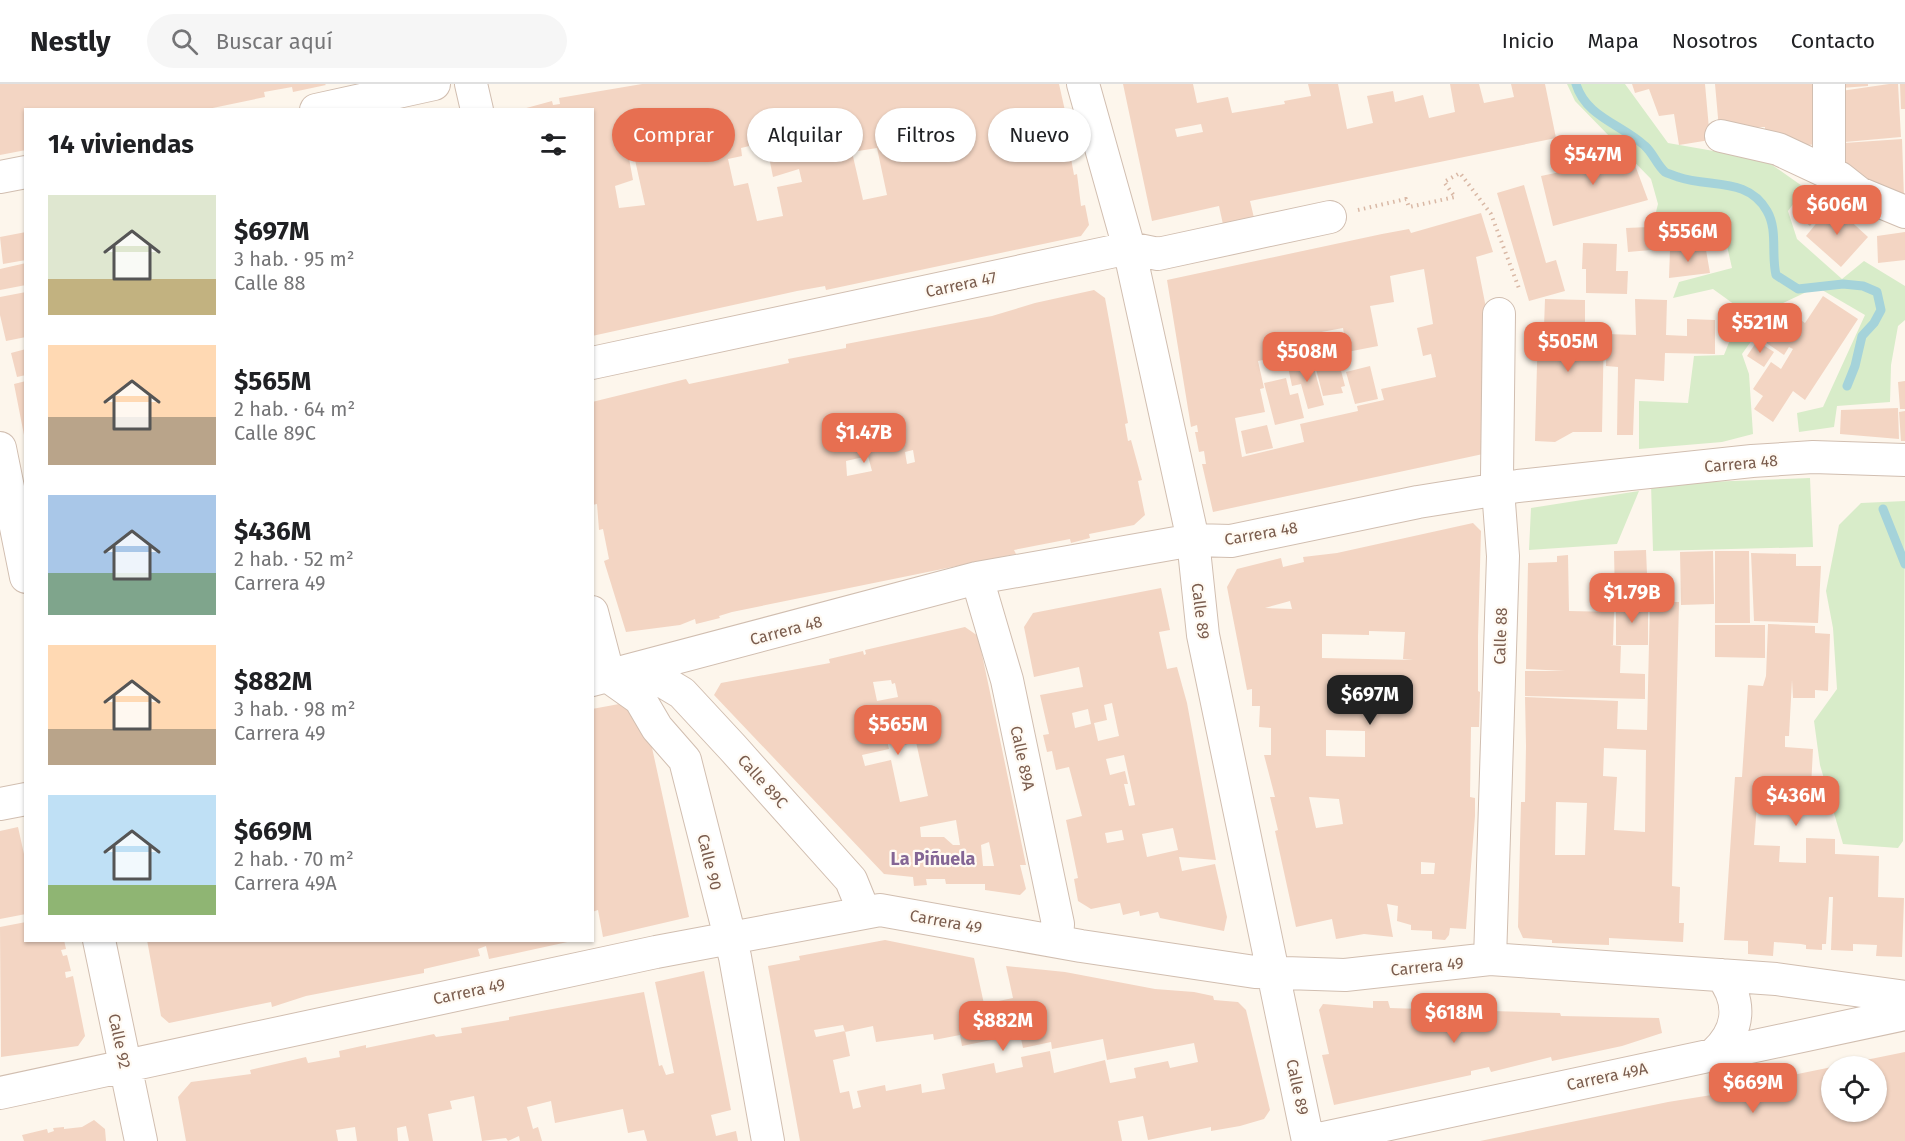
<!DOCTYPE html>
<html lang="es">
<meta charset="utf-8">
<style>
body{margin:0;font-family:"Fira Sans",sans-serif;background:#f6f6f6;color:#202124;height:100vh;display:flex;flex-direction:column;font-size:22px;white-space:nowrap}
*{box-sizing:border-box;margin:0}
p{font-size:20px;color:#757577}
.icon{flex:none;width:33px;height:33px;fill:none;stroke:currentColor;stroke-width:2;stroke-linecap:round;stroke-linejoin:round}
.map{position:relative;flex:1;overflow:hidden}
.panel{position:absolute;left:24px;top:24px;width:570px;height:834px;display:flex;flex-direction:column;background:#fff;border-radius:0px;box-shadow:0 2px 4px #0004}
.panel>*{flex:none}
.top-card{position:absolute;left:612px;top:24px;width:570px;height:54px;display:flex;gap:12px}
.fabs{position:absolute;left:1821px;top:972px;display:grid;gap:12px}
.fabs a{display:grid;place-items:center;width:66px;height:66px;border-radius:50%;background:#fff;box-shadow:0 2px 4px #0004;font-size:30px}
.price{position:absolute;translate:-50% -51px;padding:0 14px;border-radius:12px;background:#e76f51;color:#fff;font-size:20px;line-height:39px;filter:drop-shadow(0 2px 3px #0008)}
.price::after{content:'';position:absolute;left:50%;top:36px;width:18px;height:14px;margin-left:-9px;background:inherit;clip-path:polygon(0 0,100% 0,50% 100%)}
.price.selected{background:#222;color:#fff}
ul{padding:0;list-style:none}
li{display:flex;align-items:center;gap:18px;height:150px;padding:0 24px}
li span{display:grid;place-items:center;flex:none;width:168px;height:120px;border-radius:0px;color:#555}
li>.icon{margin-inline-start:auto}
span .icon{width:72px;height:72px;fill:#fffc;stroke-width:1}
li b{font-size:26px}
h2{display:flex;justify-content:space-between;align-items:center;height:72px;padding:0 24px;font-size:26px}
.tag{padding:0 21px;border-radius:27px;background:#fff;box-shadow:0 2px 4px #0004;font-size:21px;line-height:54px}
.tag.selected{background:#e76f51;color:#fff}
header{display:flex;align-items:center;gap:36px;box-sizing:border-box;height:84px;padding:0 30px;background:#fff;border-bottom:2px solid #e0e0e0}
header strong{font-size:28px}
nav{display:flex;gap:33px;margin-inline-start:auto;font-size:21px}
.search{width:420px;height:54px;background:#f6f6f6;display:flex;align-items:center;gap:15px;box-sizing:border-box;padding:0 21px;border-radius:33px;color:#757577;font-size:22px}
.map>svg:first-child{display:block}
</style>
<header>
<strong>Nestly</strong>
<div class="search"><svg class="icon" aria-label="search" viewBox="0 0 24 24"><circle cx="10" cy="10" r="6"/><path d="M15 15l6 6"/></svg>Buscar aquí</div>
<nav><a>Inicio</a><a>Mapa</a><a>Nosotros</a><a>Contacto</a></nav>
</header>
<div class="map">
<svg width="1905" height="1057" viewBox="0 0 1905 1057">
<rect width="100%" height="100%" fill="#fdf6ec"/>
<path fill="#d8ecc9" d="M1567 0H1625L1668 59 1765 76 1805 104 1788 127 1797 155 1842 195 1864 177 1905 202V236L1898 242 1891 281 1890 318 1837 322 1834 343 1799 348 1797 329 1823 323 1865 231 1817 203 1781 220 1764 248 1757 249 1742 270 1749 290 1753 350 1722 358 1639 365V317L1688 319 1694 272 1724 271 1742 226 1713 205 1673 214 1679 198 1732 184 1725 153 1663 160 1654 136 1658 120 1651 95 1575 17Z
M1810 394 1813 463 1653 467 1651 400Z
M1639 407 1617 460 1529 466 1531 424Z
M1905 417 1903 757 1898 764 1843 760 1820 681 1814 637 1837 605 1833 544 1826 507 1839 441 1861 419Z"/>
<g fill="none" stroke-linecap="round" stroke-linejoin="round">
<path stroke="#a5d3da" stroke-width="9" d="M1576 0C1586 33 1621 40 1645 62 1653 69 1657 81 1665 88 1668 90 1674 91 1678 93 1711 104 1748 93 1767 127 1778 146 1771 170 1776 191L1798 205 1843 200 1863 202 1877 208 1881 226 1874 239 1862 252 1855 282 1847 302
M1883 425 1905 480"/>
</g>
<path fill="#f3d5c3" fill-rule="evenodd" d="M0 0H325L326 1 293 8 292 3 264 8 265 13 203 26H26V66L0 71Z
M642 0H1059L1072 58H1068L1074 91 1077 90 1081 122 1085 121 1089 141 1081 152 1076 153 826 206 825 202 797 207 592 252V26H519L552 17 553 21 560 20 559 14ZM766 58 773 93 799 85 802 98 777 103 783 132 757 137 748 99 734 102 728 75 742 72 741 64ZM877 64 887 111 863 116 852 68ZM633 67 645 121 619 124 615 102 633 96 628 69Z
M1123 0H1193L1197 19 1228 13 1232 29 1285 20 1284 17 1311 12 1308 0H1338L1347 45 1373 39 1367 12 1393 7 1395 18 1423 11 1429 34 1455 28 1450 0H1479L1484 19 1514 13 1511 0H1545L1556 54 1250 117 1255 138 1224 145 1219 122 1152 137ZM1201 40 1203 48 1177 53 1175 45Z
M1632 0H1705L1710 56 1679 61 1674 30 1659 32 1649 5 1635 9Z
M1715 0H1820L1821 60 1792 62 1764 54 1765 43 1719 45Z
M1841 0H1868V2L1841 4Z
M1889 0H1898L1901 53 1845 58 1841 7Z
M1900 0H1905V25H1901Z
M1902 55 1904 114 1845 88 1844 59Z
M1608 57 1626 83 1635 81 1648 116 1553 142 1541 92 1584 83 1576 67Z
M1818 98 1836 111 1810 142 1793 129Z
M1524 101 1546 179 1556 176 1565 207 1529 217 1497 109Z
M1832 120 1868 153 1841 183 1806 152Z
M1481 129 1493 168 1476 173 1487 229 1490 310 1481 312 1483 370 1213 428 1202 380H1206L1204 367 1199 368 1195 348H1198L1197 341 1191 343 1167 196 1382 150 1409 145 1411 149ZM1424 185 1433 240 1417 244 1423 272 1431 270 1436 293 1381 305 1384 316 1357 322 1358 327 1300 340 1304 358 1242 373 1235 334 1265 328 1260 305 1264 304 1258 277 1290 270 1289 265 1319 260 1316 249 1343 244 1347 268 1378 262 1370 222 1394 218 1390 192Z
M1649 143 1651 166 1628 168 1626 144Z
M26 148V176L3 180 0 153Z
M1905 148V176L1878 179 1877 152Z
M1583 159 1617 160 1616 187H1628L1627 210 1586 209V185H1582Z
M1670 166H1706L1710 189 1669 194Z
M26 179V201L0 206V185Z
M1094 206 1105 214 1128 339 1125 340 1128 357 1131 356 1142 396 1138 397 1145 431 1134 441 1089 450 1090 454 1071 459 1070 455 1014 466 1016 470 732 528 719 532 720 534 696 540 695 535 680 541 626 548 604 477 609 475 603 445 599 446 597 420 592 421V318L686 295 689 300 789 279 788 275 846 264V260L992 232 1035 219ZM913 366 915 378 907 380 905 368ZM868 372 872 387 847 392 846 377Z
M26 208V253L6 257 0 231V213Z
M1823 212 1858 235 1805 316 1793 307 1773 338 1754 325 1763 312 1753 305 1771 278 1781 285 1793 265 1789 263 1784 271 1762 256 1783 224 1805 239Z
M1545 215 1585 216V243L1604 244 1602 348H1573L1555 358 1535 357 1538 242 1544 243Z
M1635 215 1667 216 1666 251 1687 252V235L1715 236V270L1665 269 1664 297 1635 295 1633 351H1617L1618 283 1606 282 1607 250 1636 251Z
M1757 257 1774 268 1764 283 1747 272Z
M26 265V291L17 293 11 269Z
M1312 277 1324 321 1308 325 1301 300 1292 302 1288 283Z
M1339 279 1345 302 1341 303 1343 309 1323 312 1316 285Z
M1370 282 1378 315 1355 320 1346 288Z
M1286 294 1290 311 1298 309 1304 334 1275 341 1264 299Z
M26 297V350L24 351 14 300Z
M1905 297V325H1900L1898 298Z
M1898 324 1899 355 1840 350 1841 326Z
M1905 327V357H1901L1899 328Z
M1267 341 1273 364 1246 370 1241 347Z
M1473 439 1481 447 1478 552V607L1480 608 1479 643H1471L1470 713 1475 714V732L1466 845 1450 844 1449 851 1445 856 1432 855V847L1411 846V841L1397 837 1398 822 1387 820 1393 853 1364 850 1336 855 1332 835 1296 843 1275 747 1278 746 1270 713H1275L1264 671H1271V644L1259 643 1260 622H1252V605L1247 606 1227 503 1237 485 1281 474 1283 483 1304 478 1303 473 1337 469ZM1290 517 1292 525 1265 524ZM1369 547 1405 548 1403 575 1413 576 1322 574V550L1369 551ZM1326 646 1365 647V673L1326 672ZM1309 713 1339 715 1343 740 1316 744ZM1421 778 1435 779 1434 790H1421Z
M1646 466 1648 515 1615 516 1614 467Z
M1713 467 1714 520 1681 521 1680 468Z
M1715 467H1749L1750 539H1715Z
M1751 469 1796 470V482H1821L1818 539 1754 537Z
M1568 471 1569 527 1614 528 1613 561H1610L1621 562 1620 589 1645 590V615L1525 612V587H1565L1526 585 1528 479 1557 478V472Z
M1161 504 1170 546 1159 548 1167 585 1177 583 1187 619 1216 776 1179 773 1182 787 1215 780 1227 833 1224 847 1160 834 1158 828 1140 832 1139 827 1123 831 1120 819 1091 825 1078 817 1074 795 1078 794 1066 736 1082 732 1069 683 1056 686 1052 667 1047 668 1043 651 1049 650 1040 611 1083 603 1079 583 1034 593 1024 543 1033 529ZM1112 619 1119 652 1098 657 1094 639 1107 636 1104 621ZM1088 625 1091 640 1075 644 1072 629ZM1124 671 1135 721 1129 722 1124 700H1128L1125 687 1110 691 1106 675ZM1173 744 1178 766 1147 773 1142 750ZM1122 746 1124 756 1107 759 1105 749Z
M1616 518 1648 519V561H1616Z
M1650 518H1679L1672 802 1680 803 1679 839H1684L1683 858 1609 854V861L1552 859V856L1523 854 1518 843 1521 718H1525L1526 662 1525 613 1618 617 1617 645 1647 646ZM1604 664 1646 666 1645 748 1614 746 1617 693 1603 692ZM1556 718 1587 719 1585 771H1555Z
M1768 540 1815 542V549L1830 550 1828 607 1815 606V614H1793L1792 596 1789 652H1785V663L1813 665 1810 723 1757 720 1754 761 1780 762 1779 778 1806 779V754L1835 755V770L1879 772 1878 813 1904 814 1902 873 1876 872 1877 861 1853 860V867L1831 866 1833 813H1829L1826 860H1822V866L1806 865V861L1801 860 1774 858 1773 872 1748 870V857L1724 856 1735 693H1742L1748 601 1763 602 1766 592Z
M1715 541H1765V574L1715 573Z
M965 543 978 552 997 641 1026 781H1020L1026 805 1020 811 985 806V800H946L945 795H926L927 801 914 802 913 793 884 790 714 611 721 599 830 579 829 575 863 567 864 571 866 570 865 566ZM891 596 892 600 895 599 898 613 877 617 873 598ZM898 632 904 661 916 658 928 712 900 718 891 676 865 682 862 671 889 665 882 636ZM956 736 960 761H953L944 753H921L920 743ZM989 758 994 782H983L981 761Z
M630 618 644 627 689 833 603 853 598 826 592 828V625Z
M18 743 26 779V830L0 835V747Z
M26 838V856H64L66 865 61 866 63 872 67 871 71 887 65 888 66 894 73 892 85 952 78 962 1 973 0 843Z
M147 856H572V857L489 875 486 862 478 865 480 872 424 885V889L306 912 272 923 271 918 169 939 161 932Z
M885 856 974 874 984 920 1013 914 1006 882 1065 888 1155 905 1194 908 1213 912 1214 916 1238 918 1246 926 1270 1026 1264 1035 1240 1042 1211 1047V1043L1148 1056 1143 1032 1118 1037 1122 1057H800L768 882 800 876 799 872ZM843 941 845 948 873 942 876 958 933 950 934 956 960 951 962 962 1020 950 1023 964 1051 958 1052 965 1103 955 1107 976 1194 959 1198 978 1170 984 1168 977 1134 984 1136 994 1110 999 1105 976 1054 989 1050 967 1021 973 1023 983 996 989 994 979 942 990 945 1005 922 1009 921 1000 886 1007 885 1001 857 1007 861 1023 853 1025 849 1007 840 1009 833 976 850 972 845 947 816 953 814 946Z
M704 887 731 1026 711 1031 716 1052 736 1047 738 1057H647L644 1046 628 1049 623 1025 555 1039 551 1017 527 1023 533 1045 538 1043 542 1057H520L519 1052 508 1057 506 1054 482 1057 474 1012 450 1017 452 1025 428 1030 433 1057H409L406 1042 397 1044 398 1057H357L355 1043 336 1046 338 1057H186L178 1013 191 998 251 990 250 986 306 973 308 979 340 973 339 967 366 961V964L434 950 436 953 462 949 461 944 509 936V933L644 908 659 982 662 981 666 991 674 989 655 898Z
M1373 917H1388L1390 924 1422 925 1421 921 1457 923 1458 926 1560 929 1561 932 1659 934 1662 949 1622 962 1552 977 1551 973 1491 988 1489 983 1471 987V991L1334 1021 1322 971 1329 970 1319 926 1323 920 1373 924Z
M1905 968V1057H1480L1668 1018 1730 1008 1729 1004 1832 983V1028H1876V982L1841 981Z
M94 1036 105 1045 106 1057H24L22 1051 47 1045 48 1049 54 1047 53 1044 64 1043V1045L82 1043Z"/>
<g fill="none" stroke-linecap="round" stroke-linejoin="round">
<defs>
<path id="minor" d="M471 0 477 26
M1083 0 1129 164 1193 456 1203 551 1308 1057
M316 26 434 0
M1721 52 1778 65 1840 94 1859 109 1905 128
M1829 88V0
M0 93 26 88
M592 279 1129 164 1158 170 1330 133
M0 364 26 493
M977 494 1007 596 1058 840 1057 856
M592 528 609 593 640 615 657 644 685 676 735 873 768 1057
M642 585 682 609 733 664 851 796 864 828
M592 596 977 494 1193 456 1231 457 1418 418 1518 402 1752 377 1813 373 1905 376
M0 720 26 715
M99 856 141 1057
M1490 875 1503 472 1497 392 1499 230
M1715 969C1740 946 1742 917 1721 891
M0 1009 656 868 880 826 1081 862 1255 888 1345 891 1490 875 1776 895 1905 913
M1310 1057 1905 930"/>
</defs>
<use href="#minor" stroke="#d1beb0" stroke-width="34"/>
<path stroke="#d9b8a5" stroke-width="4" stroke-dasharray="1.5 4.5" stroke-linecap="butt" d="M1358 126 1406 115 1409 123 1455 113 1444 98 1460 89 1491 130 1520 207"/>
<use href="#minor" stroke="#fff" stroke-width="32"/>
</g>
<g text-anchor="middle" stroke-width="4.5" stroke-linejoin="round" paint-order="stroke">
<g font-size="16" fill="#7a5c4d" stroke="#fffaf3">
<text transform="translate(961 200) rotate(-12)" y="6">Carrera 47</text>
<text transform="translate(1741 379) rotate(-5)" y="6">Carrera 48</text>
<text transform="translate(1261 449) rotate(-10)" y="6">Carrera 48</text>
<text transform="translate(1201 527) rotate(83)" y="6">Calle 89</text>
<text transform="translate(786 546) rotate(-15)" y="6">Carrera 48</text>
<text transform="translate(1500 552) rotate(-88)" y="6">Calle 88</text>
<text transform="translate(1023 674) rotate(78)" y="6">Calle 89A</text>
<text transform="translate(763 697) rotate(48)" y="6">Calle 89C</text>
<text transform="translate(710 778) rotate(76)" y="6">Calle 90</text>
<text transform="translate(946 837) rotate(10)" y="6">Carrera 49</text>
<text transform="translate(1427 882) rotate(-6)" y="6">Carrera 49</text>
<text transform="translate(469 907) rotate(-12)" y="6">Carrera 49</text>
<text transform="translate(120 957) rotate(78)" y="6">Calle 92</text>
<text transform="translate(1607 992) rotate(-12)" y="6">Carrera 49A</text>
<text transform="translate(1298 1003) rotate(78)" y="6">Calle 89</text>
</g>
<g font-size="18" font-weight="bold" fill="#846695" stroke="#fffaf3">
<text x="933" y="781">La Piñuela</text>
</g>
</g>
</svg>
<div class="fabs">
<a><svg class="icon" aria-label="locate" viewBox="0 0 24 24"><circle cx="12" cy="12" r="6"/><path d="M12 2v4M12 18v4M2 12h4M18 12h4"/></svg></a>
</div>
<b class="price" style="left:1593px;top:102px">$547M</b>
<b class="price" style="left:1837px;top:152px">$606M</b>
<b class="price" style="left:1688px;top:179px">$556M</b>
<b class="price" style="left:1760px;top:270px">$521M</b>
<b class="price" style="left:1568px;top:289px">$505M</b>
<b class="price" style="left:1307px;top:299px">$508M</b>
<b class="price" style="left:864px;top:380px">$1.47B</b>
<b class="price" style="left:1632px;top:540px">$1.79B</b>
<b class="price selected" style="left:1370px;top:642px">$697M</b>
<b class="price" style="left:898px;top:672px">$565M</b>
<b class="price" style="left:1796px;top:743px">$436M</b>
<b class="price" style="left:1454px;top:960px">$618M</b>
<b class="price" style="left:1003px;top:968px">$882M</b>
<b class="price" style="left:1753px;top:1030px">$669M</b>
<div class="top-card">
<a class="tag selected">Comprar</a>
<a class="tag">Alquilar</a>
<a class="tag">Filtros</a>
<a class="tag">Nuevo</a>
</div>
<section class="panel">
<h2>14 viviendas<svg class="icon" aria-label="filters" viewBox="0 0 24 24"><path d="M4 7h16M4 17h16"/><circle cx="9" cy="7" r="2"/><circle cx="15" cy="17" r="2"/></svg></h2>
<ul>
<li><span style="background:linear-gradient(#dfe7d0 70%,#c2b280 0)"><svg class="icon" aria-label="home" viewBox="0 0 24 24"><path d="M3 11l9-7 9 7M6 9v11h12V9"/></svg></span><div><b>$697M</b><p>3 hab. · 95 m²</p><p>Calle 88</p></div></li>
<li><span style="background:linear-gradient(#ffd9b3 60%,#b9a48a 0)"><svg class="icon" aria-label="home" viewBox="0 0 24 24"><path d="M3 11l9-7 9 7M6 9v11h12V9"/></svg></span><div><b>$565M</b><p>2 hab. · 64 m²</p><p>Calle 89C</p></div></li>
<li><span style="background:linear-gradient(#a9c7e8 65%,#7fa58c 0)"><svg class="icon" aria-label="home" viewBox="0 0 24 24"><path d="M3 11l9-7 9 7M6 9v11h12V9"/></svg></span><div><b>$436M</b><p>2 hab. · 52 m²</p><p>Carrera 49</p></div></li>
<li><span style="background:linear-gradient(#ffd9b3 70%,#b9a48a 0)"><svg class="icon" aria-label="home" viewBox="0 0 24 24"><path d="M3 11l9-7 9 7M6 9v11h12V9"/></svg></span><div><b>$882M</b><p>3 hab. · 98 m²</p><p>Carrera 49</p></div></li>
<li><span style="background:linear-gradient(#bfe0f5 75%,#8fb573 0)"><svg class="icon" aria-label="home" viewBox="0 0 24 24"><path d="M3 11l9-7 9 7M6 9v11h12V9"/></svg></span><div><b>$669M</b><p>2 hab. · 70 m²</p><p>Carrera 49A</p></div></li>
</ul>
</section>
</div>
